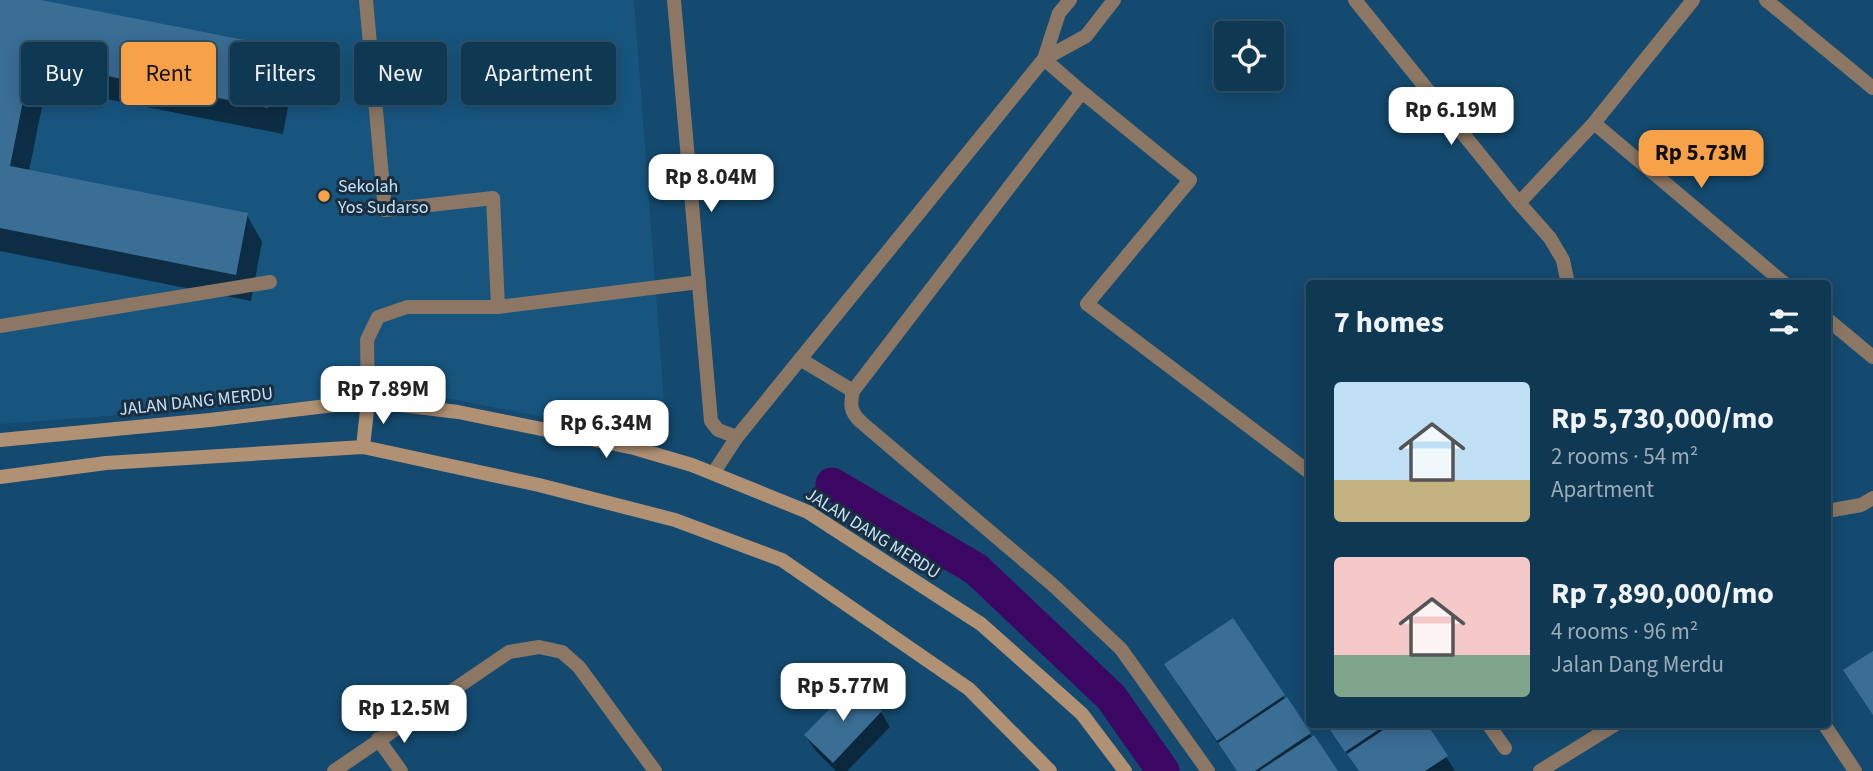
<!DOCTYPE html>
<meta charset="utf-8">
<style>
body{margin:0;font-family:"Source Sans 3",sans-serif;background:#183f5a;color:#f1f3f6;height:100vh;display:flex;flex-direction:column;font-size:26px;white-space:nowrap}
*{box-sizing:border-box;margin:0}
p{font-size:23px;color:#9bacb8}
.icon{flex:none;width:38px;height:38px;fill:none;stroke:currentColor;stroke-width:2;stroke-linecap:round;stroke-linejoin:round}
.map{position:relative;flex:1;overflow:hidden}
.side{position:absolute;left:1306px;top:280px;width:525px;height:448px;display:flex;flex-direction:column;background:#0f3853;border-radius:7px;box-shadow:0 4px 18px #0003,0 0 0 2px #2f526a}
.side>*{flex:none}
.hud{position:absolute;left:21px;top:42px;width:665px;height:63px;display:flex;gap:14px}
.buttons{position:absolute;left:1214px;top:21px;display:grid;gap:14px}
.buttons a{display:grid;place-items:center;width:70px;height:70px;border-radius:7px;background:#0f3853;box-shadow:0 4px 18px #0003,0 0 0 2px #2f526a;font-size:35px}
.price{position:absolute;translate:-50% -60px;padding:0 16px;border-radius:14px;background:#fff;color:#222;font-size:23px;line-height:46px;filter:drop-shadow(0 2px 4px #0008)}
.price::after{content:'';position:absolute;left:50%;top:42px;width:21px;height:16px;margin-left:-10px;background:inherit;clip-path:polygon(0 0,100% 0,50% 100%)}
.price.selected{background:#f7a149;color:#111}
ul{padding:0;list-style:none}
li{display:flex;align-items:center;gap:21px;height:175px;padding:0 28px}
li span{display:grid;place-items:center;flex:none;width:196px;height:140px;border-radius:7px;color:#555}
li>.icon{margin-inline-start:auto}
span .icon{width:84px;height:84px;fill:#fffc;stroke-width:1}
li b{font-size:30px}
h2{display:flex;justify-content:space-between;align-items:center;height:84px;padding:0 28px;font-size:30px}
.tag{padding:0 24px;border-radius:7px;background:#0f3853;box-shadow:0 4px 18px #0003,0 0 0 2px #2f526a;font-size:24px;line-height:63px}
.tag.selected{background:#f7a149;color:#111}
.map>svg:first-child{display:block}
</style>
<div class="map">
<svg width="1873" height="771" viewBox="0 0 1873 771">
<rect width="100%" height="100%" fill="#144a6f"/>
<path fill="#17557f" d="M0 0H634L667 441 420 393 0 424Z"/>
<path fill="#0007" d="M0 0H32L279 49 294 75 283 134 46 87 29 171 247 215 262 242 251 301 0 251Z
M1232 621 1286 701 1336 771H1238L1230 761 1179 686Z
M854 686 881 712 890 727 847 771H836L815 750 806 736Z
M1327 724H1425L1455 771H1359Z"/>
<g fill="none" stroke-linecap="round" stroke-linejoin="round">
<path stroke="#3b0763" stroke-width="33" d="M832 484 976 569 1111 697 1163 771"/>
</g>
<path fill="#3b6e95" d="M0 0H41L280 47 268 108 31 61 10 166 248 213 236 275 0 228Z
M1233 618 1285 695 1217 741 1164 664Z
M1873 651V715L1843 670Z
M854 684 882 711 833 763 804 735Z
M1287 697 1311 733 1255 771H1237L1218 743Z
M1326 724H1387L1345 752Z
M1392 724H1427L1448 756 1425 771H1359L1347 754Z
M1314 735 1338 771H1259Z"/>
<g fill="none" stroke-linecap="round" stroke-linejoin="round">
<path stroke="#8b7764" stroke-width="14" d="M366 0 385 210 493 198 498 307
M1044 59 1082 92 853 391C850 405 850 412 861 422L1054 586 1121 649 1208 771
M1082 92 1190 180 1087 304 1309 472
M0 326 270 282
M800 359 853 391
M368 401 367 340 378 317 407 307H498L699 282
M1488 724 1505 748"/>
<path stroke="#8b7764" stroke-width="14" d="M674 0 711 421 718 430 737 437
M1355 0 1519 203 1550 238 1563 260 1568 284
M1766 0 1873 88
M1044 59 1086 36 1114 0
M1594 123 1785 284
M1519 203 1594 123 1693 0
M1827 319 1873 357
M714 472 737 437 1044 59 1059 13 1070 0
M1827 511 1861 505 1873 498
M1824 724 1855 771
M378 739 401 771
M334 771 509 652 539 647 562 652 579 667 655 771
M1540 771 1616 724"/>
<path stroke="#b19174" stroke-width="14" d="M0 440 210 420 368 401 458 412 634 448 692 465 808 512 981 624 1082 714 1125 771
M363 447 368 401
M0 477 106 463 363 447 539 485 675 520 782 560 969 689 1050 771"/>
</g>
<circle fill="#f7a149" stroke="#192f3f" stroke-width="2.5" cx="324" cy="196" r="7"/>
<g text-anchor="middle" stroke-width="6" stroke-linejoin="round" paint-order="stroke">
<g font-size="18" fill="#c7e2f8" stroke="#192f3f" text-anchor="start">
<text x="338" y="192">Sekolah<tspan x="338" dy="21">Yos Sudarso</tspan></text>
</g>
<g font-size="18" fill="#c7e2f8" stroke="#192f3f">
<text transform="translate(196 401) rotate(-6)" y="6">JALAN DANG MERDU</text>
<text transform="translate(873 533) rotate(32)" y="6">JALAN DANG MERDU</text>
</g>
</g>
</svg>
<div class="buttons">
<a><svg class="icon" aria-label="locate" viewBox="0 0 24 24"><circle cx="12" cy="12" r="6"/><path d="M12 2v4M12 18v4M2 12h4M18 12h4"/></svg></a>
</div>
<b class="price" style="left:1451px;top:147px">Rp 6.19M</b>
<b class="price selected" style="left:1701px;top:190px">Rp 5.73M</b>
<b class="price" style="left:711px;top:214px">Rp 8.04M</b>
<b class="price" style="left:383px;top:426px">Rp 7.89M</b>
<b class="price" style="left:606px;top:460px">Rp 6.34M</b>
<b class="price" style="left:843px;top:723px">Rp 5.77M</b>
<b class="price" style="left:404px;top:745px">Rp 12.5M</b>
<div class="hud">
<a class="tag">Buy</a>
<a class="tag selected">Rent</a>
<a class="tag">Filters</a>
<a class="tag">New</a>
<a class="tag">Apartment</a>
</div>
<section class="side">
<h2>7 homes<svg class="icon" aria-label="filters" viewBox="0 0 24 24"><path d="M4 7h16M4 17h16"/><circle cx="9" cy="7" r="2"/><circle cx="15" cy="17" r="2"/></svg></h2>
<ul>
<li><span style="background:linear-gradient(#bfe0f5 70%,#c2b280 0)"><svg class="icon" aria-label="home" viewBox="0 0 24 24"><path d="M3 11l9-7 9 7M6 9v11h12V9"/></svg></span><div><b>Rp 5,730,000/mo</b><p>2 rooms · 54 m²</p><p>Apartment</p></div></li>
<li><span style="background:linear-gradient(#f6c9c9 70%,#7fa58c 0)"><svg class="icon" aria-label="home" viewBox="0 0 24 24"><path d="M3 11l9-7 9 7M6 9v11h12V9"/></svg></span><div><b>Rp 7,890,000/mo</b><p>4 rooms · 96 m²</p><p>Jalan Dang Merdu</p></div></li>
</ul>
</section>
</div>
